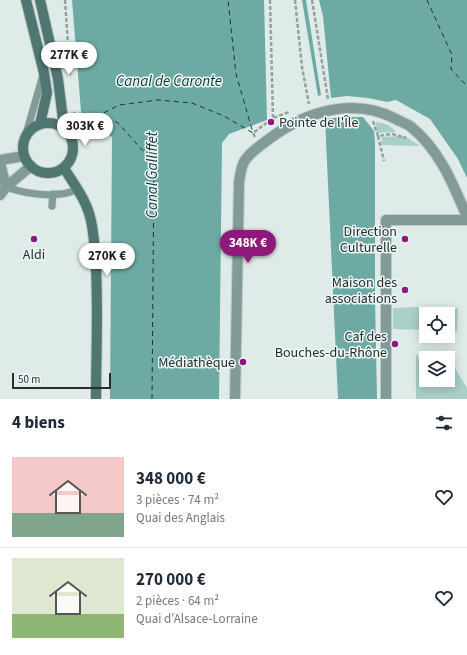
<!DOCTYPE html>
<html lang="fr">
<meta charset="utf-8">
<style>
body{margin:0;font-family:"Source Sans 3",sans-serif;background:#f6f6f7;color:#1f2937;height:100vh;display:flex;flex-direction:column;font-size:15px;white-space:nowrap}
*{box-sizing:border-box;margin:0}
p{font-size:13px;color:#747a83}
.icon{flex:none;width:22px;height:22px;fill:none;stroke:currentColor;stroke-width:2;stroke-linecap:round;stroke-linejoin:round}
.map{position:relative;height:399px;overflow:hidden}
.sheet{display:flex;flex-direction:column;background:#fff;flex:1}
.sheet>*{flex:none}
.controls{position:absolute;left:419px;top:307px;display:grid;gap:8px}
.controls a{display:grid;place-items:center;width:36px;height:36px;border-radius:0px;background:#fff;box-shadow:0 2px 10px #0003;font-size:20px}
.scale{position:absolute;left:12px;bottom:10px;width:99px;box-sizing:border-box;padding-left:4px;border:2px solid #292e2d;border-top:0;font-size:11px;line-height:14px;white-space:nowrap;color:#292e2d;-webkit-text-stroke:3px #ebf8f7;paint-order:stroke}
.price{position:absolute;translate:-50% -34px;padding:0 9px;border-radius:14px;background:#fff;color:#222;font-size:13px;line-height:26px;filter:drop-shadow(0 1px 2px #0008)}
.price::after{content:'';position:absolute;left:50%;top:24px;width:12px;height:9px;margin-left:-6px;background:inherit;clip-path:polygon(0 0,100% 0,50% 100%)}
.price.on{background:#8d197a;color:#fff}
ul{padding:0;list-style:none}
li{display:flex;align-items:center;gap:12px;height:100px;padding:0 12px}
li+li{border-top:1px solid #e0e1e3}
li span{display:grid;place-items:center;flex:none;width:112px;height:80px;border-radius:0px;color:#555}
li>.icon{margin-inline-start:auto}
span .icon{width:48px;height:48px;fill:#fffc;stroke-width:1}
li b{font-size:17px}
h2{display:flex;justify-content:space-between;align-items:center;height:48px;padding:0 12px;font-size:17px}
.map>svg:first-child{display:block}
</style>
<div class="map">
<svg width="467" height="399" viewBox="0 0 467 399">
<rect width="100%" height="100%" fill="#deebe9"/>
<path fill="#aacfca" d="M376 122C385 123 390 125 396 132L377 133Z
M398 136H405L420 146 381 145 382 137Z
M416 307 458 308 457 331H448V314H426V330L393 329V308Z
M443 353H446L467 388V399H416V355H418V358H424L426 360V380H448V358H442Z"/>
<path fill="#6daaa4" d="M72 0H264L267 120 229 134 222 143 219 399H110L112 137 96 128 82 124Z
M302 0H306L321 95 318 96Z
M319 0H467V178L458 159 430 119 396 100 387 102 368 98 347 96 331 98 323 16Z
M342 117H363L374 131 375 143V297L377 399H338L325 119Z"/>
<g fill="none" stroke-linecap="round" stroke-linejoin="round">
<path stroke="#163532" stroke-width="1" stroke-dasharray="5 4" stroke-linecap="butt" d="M427 0 452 55 451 69 467 86
M152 399 154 163 117 122 82 124 119 105 158 100 192 103 224 116 253 133 236 74 228 0"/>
<defs>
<path id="lane" d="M24 141 43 75
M6 187C23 193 42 196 60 194 66 194 73 191 78 189
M52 206 53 194"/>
<path id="street" d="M0 160 24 156
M0 163 6 187
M0 195 6 187 31 166
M235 399 239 182C240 176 241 169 243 164 248 153 260 146 269 139 305 112 351 97 394 118 399 121 405 123 410 126 440 150 453 184 467 217
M386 399V220H467"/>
<path id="secondary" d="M26 0 44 73 47 93 40 124
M40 0 58 79 64 128
M23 148a25 25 0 1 1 50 0a25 25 0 1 1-50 0Z
M64 168C73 183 84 196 89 213 93 225 94 240 95 252 99 301 96 350 96 399"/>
</defs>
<use href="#lane" stroke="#bdc9c7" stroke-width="8"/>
<use href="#street" stroke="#bdc9c7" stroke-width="12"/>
<use href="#secondary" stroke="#bdc9c7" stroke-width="12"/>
<path stroke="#96a09f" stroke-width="2.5" stroke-dasharray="4 2" stroke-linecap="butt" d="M65 0 70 75
M270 0 273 118
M295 0 302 67 309 104
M312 0 328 99H326
M74 112 79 126
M373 121 378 136 392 134 406 138
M378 136 384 161
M255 137 253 133 273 118 289 112"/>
<use href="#lane" stroke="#829b98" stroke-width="7"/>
<use href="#street" stroke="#829b98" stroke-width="10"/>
<use href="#secondary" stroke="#507672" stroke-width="10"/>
</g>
<g fill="#8d197a" stroke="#ebf8f7" stroke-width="1.5">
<circle cx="271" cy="122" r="4"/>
<circle cx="34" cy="239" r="4"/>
<circle cx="405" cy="239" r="4"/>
<circle cx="405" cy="290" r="4"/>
<circle cx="395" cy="344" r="4"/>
<circle cx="243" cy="362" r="4"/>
</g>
<g text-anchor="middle" stroke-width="3" stroke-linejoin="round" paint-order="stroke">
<g font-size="14" fill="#292e2d" stroke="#ebf8f7" text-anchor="end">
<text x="279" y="127" text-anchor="start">Pointe de l'Île</text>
<text x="397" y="236">Direction<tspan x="397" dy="16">Culturelle</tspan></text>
<text x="34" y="259" text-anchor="middle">Aldi</text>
<text x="397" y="287">Maison des<tspan x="397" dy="16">associations</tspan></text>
<text x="387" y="341">Caf des<tspan x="387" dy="16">Bouches-du-Rhône</tspan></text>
<text x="235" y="367">Médiathèque</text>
</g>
<g font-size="15" font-style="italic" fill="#163532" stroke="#ebf8f7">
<text x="169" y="86">Canal de Caronte</text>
<text transform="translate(152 175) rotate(-90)" y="5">Canal Galliffet</text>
</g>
</g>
</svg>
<div class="controls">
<a><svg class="icon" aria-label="locate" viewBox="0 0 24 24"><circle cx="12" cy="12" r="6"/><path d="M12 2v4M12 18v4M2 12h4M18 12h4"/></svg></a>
<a><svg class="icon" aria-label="layers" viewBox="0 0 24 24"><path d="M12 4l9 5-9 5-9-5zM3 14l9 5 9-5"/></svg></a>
</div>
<div class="scale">50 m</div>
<b class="price" style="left:69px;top:76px">277K €</b>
<b class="price" style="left:85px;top:147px">303K €</b>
<b class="price on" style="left:248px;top:264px">348K €</b>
<b class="price" style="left:107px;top:277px">270K €</b>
</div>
<section class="sheet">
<h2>4 biens<svg class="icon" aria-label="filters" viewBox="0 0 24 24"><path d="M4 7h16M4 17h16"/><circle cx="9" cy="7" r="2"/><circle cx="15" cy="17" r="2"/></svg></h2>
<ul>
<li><span style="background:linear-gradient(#f6c9c9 70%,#7fa58c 0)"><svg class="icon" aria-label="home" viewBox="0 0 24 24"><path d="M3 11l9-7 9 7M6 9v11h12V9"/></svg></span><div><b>348 000 €</b><p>3 pièces · 74 m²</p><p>Quai des Anglais</p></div><svg class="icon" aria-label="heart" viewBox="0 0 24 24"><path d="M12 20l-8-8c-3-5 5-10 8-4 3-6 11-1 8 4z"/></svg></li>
<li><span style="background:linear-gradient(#dfe7d0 70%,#8fb573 0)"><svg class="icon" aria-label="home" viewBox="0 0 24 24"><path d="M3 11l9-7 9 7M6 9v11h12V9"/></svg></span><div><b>270 000 €</b><p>2 pièces · 64 m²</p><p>Quai d'Alsace-Lorraine</p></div><svg class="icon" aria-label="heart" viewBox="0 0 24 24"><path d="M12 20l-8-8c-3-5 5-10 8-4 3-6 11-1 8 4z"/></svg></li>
</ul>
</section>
